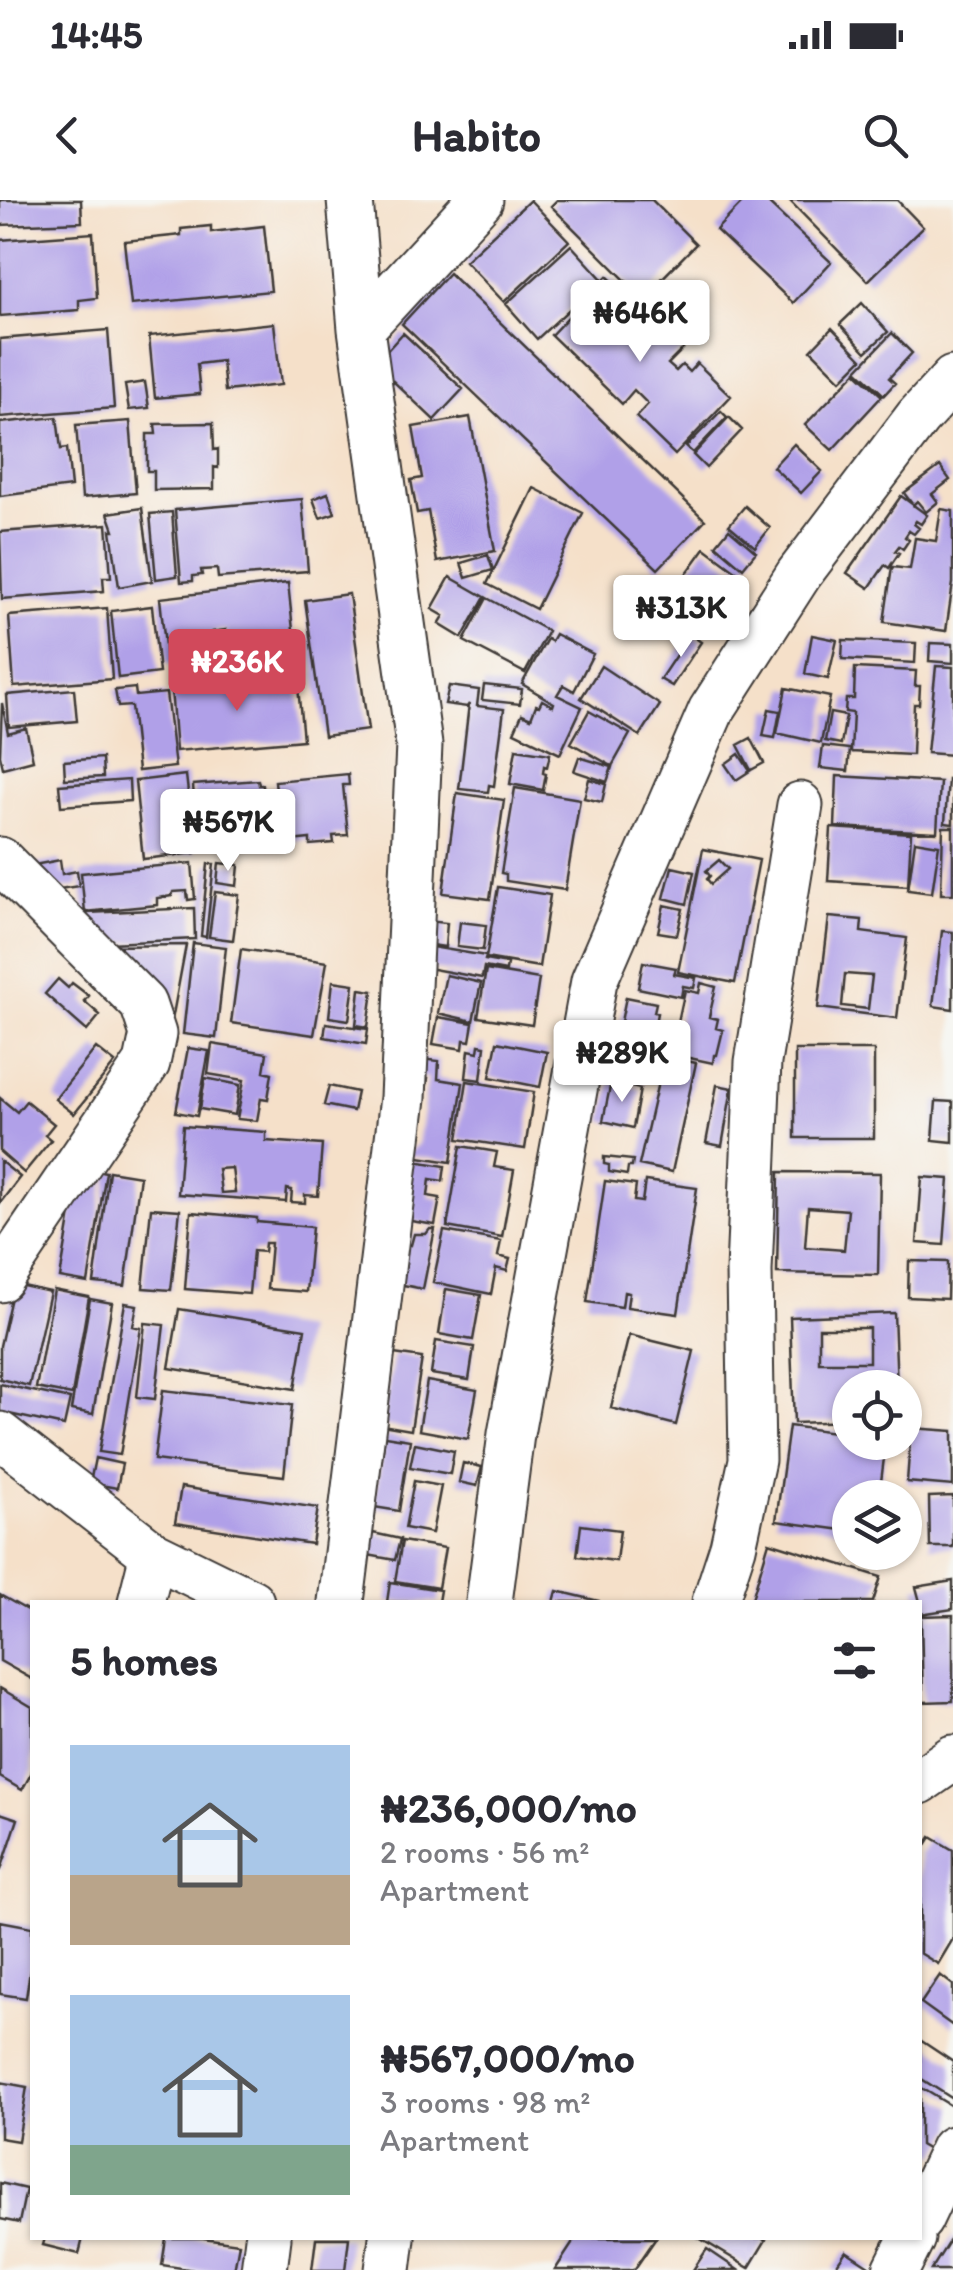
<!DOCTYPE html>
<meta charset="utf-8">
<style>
body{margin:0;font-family:Itim,sans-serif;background:#f7f7f7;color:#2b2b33;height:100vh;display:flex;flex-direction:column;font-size:38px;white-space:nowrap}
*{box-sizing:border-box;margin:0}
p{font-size:32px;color:#7c7c81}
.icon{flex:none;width:55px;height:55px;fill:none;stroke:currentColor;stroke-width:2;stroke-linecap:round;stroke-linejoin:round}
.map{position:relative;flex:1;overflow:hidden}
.side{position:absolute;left:30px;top:1400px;width:892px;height:640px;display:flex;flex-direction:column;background:#fff;border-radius:0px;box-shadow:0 2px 8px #0004}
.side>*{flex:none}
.fabs{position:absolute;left:832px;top:1170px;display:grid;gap:20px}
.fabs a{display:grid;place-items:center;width:90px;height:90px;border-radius:50%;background:#fff;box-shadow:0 2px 8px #0004;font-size:50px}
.price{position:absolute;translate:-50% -85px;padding:0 22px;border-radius:10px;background:#fff;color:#222;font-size:32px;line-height:65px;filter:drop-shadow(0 2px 5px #0008)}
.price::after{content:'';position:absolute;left:50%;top:60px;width:30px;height:22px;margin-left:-15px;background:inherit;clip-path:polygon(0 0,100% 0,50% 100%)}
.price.current{background:#d1495b;color:#fff}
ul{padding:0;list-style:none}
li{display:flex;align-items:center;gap:30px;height:250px;padding:0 40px}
li span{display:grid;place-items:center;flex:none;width:280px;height:200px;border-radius:0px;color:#555}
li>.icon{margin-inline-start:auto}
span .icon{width:120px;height:120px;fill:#fffc;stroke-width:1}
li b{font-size:42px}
h2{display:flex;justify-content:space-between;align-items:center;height:120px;padding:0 40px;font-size:42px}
.status{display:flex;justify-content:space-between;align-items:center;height:70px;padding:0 50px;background:#fff;direction:ltr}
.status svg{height:28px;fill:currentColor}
header{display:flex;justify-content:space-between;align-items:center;height:130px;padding:0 40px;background:#fff;font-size:45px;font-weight:700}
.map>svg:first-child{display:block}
</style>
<div class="status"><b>14:45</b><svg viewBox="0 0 49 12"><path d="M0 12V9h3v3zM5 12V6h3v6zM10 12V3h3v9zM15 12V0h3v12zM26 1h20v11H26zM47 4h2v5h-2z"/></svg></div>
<header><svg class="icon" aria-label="back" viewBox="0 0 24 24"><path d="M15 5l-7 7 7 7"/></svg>Habito<svg class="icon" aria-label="search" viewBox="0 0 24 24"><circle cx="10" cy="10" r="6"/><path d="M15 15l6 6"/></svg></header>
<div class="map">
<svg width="953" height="2070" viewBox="0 0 953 2070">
<rect width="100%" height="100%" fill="#f6f6f2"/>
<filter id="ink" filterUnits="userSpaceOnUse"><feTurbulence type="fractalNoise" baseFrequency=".01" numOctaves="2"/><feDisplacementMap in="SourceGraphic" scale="20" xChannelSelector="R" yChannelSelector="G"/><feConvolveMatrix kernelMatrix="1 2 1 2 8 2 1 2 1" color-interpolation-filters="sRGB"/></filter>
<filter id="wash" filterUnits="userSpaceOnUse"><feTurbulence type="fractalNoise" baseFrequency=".0048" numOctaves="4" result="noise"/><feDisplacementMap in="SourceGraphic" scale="40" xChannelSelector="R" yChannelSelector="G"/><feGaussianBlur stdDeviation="2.25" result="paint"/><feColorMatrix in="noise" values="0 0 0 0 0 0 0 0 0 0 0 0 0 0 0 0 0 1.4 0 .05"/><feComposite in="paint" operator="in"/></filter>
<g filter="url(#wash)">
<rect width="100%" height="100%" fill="#f5e0c9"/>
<g id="blocks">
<path fill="#b0a0e8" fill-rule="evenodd" d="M0 0H81L82 22 0 25Z
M530 0 569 41 504 102 465 61Z
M557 0H652L696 44 643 98 551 6Z
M745 0H765L831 62 793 103 716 30Z
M789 0H897L923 27 868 81Z
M211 26V32L264 26 271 91 131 105 124 41 181 35V29Z
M93 33 97 98 79 100V110L0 116V40Z
M571 45 602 79 537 139 506 104Z
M449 73 705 320 658 369 402 124Z
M607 76 683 149 668 164 676 171 682 165 689 172 697 163 731 196 675 255 636 217 648 204 634 190 622 204 551 135Z
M862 103 888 132 866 152 840 124Z
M274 123 281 185 225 191 222 161 197 164 200 194 155 198 149 136Z
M832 128 862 159 841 180 811 150Z
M108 130 114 208 0 217V139Z
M403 133 463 189 434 220 375 164Z
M892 133 912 153 889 178 895 183 884 195 857 170Z
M856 172 882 196 832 250 805 225Z
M145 182 149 208 129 210 125 185Z
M721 211 727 217 693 253 686 247Z
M57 217 61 249 67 248 71 287 0 296V223Z
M470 217 495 351 437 362 428 311 417 313 411 280 422 278 413 227Z
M729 217 742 230 706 268 693 255Z
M130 221 136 293 82 298 76 225Z
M213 223 214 250 218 249V268L214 267V289L154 290V271H147V234H156L155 224Z
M794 244 822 271 801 293 773 267Z
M940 266 950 280 932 294 938 302 926 312 917 301 913 305 904 293Z
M534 288 583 313 536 409 487 384Z
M328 293 335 313 320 318 313 299Z
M901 296 927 315 921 324 916 321 914 324 919 328 914 334 909 331 905 337 909 340 903 349 899 346 895 351 899 353 889 368 885 365 869 388 847 373Z
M302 299 308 371 218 378 217 369 201 370 202 375 193 376V381L181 382 175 310Z
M745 306 770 328 755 347 729 325Z
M142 308 152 381 119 387 111 330H114L108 313Z
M941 309 953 311V383L946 431 884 422 892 367 910 369 915 338 936 341Z
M172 312 177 376 156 379 150 314Z
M107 324 111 377H103L104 391 2 399 0 332Z
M729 329 756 352 743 368 716 345Z
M705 348 736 371 703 418 671 395Z
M488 355 493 370 466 378 461 363Z
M450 377 485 397 462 438 439 424 444 416 432 409Z
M288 383 295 449 230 456 226 430 212 432 215 458 167 464 160 398Z
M349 394 368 530 324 536 305 400Z
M487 398 548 431 525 473 464 441Z
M152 406 159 473 118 478 111 411Z
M107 408 112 479 14 487 9 416Z
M555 434 593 454 574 491 563 485 557 495 582 507 560 554 514 532 522 514 531 518 536 505 539 506 542 500 553 506 554 503 522 484 547 439 551 441Z
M690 434 701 442 672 486 660 479Z
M812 435 837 440 828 479 805 474Z
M843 440 916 443 915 463 842 459Z
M930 443 953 444V463L929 461Z
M601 466 660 505 640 536 581 498Z
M936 466 953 467V555L927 553Z
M855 468 916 471 915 486H920L919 504H914L912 555 851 552 853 513 845 512 846 499H854Z
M297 476 303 540 176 551 171 488Z
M484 485 522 489 520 504 482 500Z
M449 486 479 490 477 506 504 509 494 586 489 585 488 592 459 589 469 504 467 507 445 504Z
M135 488 136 496 166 493 175 567 138 571 131 506 118 507 115 490Z
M786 488 830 497 821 543 777 533Z
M74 489 77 521 9 527 7 495Z
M2 503 8 533 26 528 33 560 3 568 0 555Z
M769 509 780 511 775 538 763 536Z
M589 511 630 534 612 566 571 543Z
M830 513 846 516 841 544 825 541Z
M751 538 764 563 751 570 738 545Z
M823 546 850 549 848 571 820 568Z
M516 549 550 554 547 567 544 566 543 573 546 574 543 590 510 584Z
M739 554 750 571 736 580 725 564Z
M579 557 612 567 607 582 574 571Z
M102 558 103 577 65 579 64 561Z
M348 574 349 585H343L348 635 333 636 334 643 310 645V639L281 642 275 581Z
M186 575 195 653 143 659 135 581Z
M837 576 940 582 937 632 835 627Z
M589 579 606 584 602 602 584 598Z
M948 579 953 580V624L945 623Z
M129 580 130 601 61 606 59 585Z
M258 580 259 585H263V592H269L270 600H260L261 618H266L267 637 249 639V633L197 637 193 585Z
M515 588 580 599 565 690 506 681V674L501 673Z
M457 593 504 600 490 699 443 693Z
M943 627H953V694H941Z
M831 628 911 633 908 686 828 681Z
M915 641 939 645 932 693 908 690Z
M703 649 759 660 735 783 678 772ZM719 660 728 669 711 684 707 679 710 676 706 671Z
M60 660 62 674 77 671 79 686 39 692 34 665Z
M192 663 195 699 188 700 187 691 173 692 172 696 157 698V705L85 712 81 673Z
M219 663 239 665 237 686 217 683Z
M208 664H214L206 737 201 736Z
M672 667 694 672 687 704 664 698Z
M498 687 550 695 539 767 486 758Z
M215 692 239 695 233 740 209 737Z
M664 705 683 709 677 735 658 732Z
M194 708 195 739 88 744 87 713Z
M829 717 862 720 861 732 907 738 897 818 818 808ZM845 774 872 776 868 809 842 806Z
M427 721 447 723 445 747 424 744Z
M460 722 486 725 483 750 457 747Z
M942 731 953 732V809L933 806Z
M193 743 226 747 216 838 183 834Z
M186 745 170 831 107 746Z
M426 746 486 756 485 760 507 764 506 771 484 767 482 778 422 767Z
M241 749 327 762 314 835 231 823Z
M643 762 676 768 674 774 696 778 694 788 683 786 681 797 638 788Z
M486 770 539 779 532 825 478 817Z
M446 775 481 783 473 821 438 813Z
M58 779 68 788 72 783 89 796 84 801 100 815 87 831 45 794Z
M333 781 354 784 349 820 329 817Z
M701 783 716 787 709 817 718 819 716 828 723 830 717 855H714L713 863 671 854 685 790 699 793Z
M360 789 373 791 368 827 356 825Z
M626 797 656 803 654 812 657 813 644 883 610 876Z
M438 817 473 823 470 841 464 840 463 849 433 844Z
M326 823 368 829 366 844 324 837Z
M497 842 547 852 540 887 490 877Z
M212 844 267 853 264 871 272 873 268 899 261 898 257 921 237 919 244 880 208 874Z
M479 845 485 846 481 880 466 878 469 850 478 852Z
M96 848 115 863 74 914 55 899Z
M188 848 209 851 197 916 176 912Z
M795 850H874V938H795Z
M664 856 696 863 672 972 639 965Z
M420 859 439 861 438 879 463 883 451 962 406 955 418 945 428 878 418 876Z
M205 878 240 885 235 915 200 909Z
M467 881 534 892 525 949 458 939Z
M611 882 640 889 633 928 603 921Z
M717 885 732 888 722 946 706 943Z
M329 886 357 892 353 911 324 905Z
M0 898 17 912 26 901 54 924 45 935 51 940 24 973 0 952Z
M936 901 953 902V942L933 940Z
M183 926 266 932V941L322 945 318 996 305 995V1003L291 1002 292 990 287 989 286 1002 178 994ZM232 968 235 992 221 993 218 969Z
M461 946 497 952 494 967 514 970 502 1037 447 1027Z
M604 957 633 960 632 967H628L627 975 609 972V965L604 964Z
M409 960 445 966 443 981 430 979 428 996 440 998 435 1025 399 1019Z
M0 961 20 977 0 1003Z
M79 967 106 972 88 1083 60 1078Z
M109 971 140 976 125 1086 94 1083Z
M779 972 880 973 878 1075 777 1073ZM808 1007 848 1010 844 1050 805 1047Z
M922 977 949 979 944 1045 917 1043Z
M605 981 636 985 634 1001 642 1002 645 981 697 988 678 1114 627 1107 629 1093 624 1092 622 1107 587 1102Z
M151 1008 180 1010 171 1090 143 1088Z
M191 1012 257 1018V1022L312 1027 306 1092 267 1089 271 1043H265L264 1052 253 1051 249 1094 185 1089Z
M430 1029H435L423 1089 389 1082 405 1044 411 1045 414 1034H426Z
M444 1031 501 1041 498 1056 510 1059 507 1071 496 1068 491 1094 433 1082Z
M909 1061 948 1062 947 1099 908 1097Z
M14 1084 50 1092 29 1186 0 1179V1146Z
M446 1089 481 1095 473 1140 439 1134Z
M54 1090 89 1097 72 1195 36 1188Z
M90 1099 112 1103 93 1214 71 1210Z
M125 1103 137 1105 133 1126 141 1128 120 1255 99 1252Z
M179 1109 305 1129 295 1189 169 1168Z
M894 1113 897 1188H850V1221L794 1223 790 1117ZM819 1128H869V1162H819Z
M145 1123 164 1125 155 1199 137 1197Z
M629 1135 694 1151 676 1225 611 1208Z
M436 1141 474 1147 469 1180 431 1174Z
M394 1154 422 1158 411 1230 382 1225Z
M427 1181 477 1190 468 1239 419 1230Z
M0 1184 70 1199 64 1226 0 1212Z
M163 1190 292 1205 284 1276 154 1260Z
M789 1226 850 1234V1242H886L879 1298H850V1331L776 1321Z
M911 1228 953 1231V1286L907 1282Z
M385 1236 410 1240 399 1311 374 1307Z
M415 1243 454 1251 450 1274 410 1267Z
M95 1258 122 1264 117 1288 90 1283Z
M463 1263 482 1267 477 1286 459 1282Z
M414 1281 441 1286 432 1333 405 1328Z
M181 1287 318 1308 312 1344 175 1323Z
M953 1296V1347H930L929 1297Z
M581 1325 620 1330 616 1361 577 1356Z
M373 1333 400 1339 395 1360 368 1355Z
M402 1341 445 1348 438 1388 395 1381Z
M769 1342 881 1377 873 1402H751Z
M953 1381V1409L920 1414V1402L916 1387Z
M390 1382 440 1390 438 1402H387Z
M557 1391 599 1401V1402H554Z
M0 1395 32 1413V1479L0 1461Z
M953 1415V1501L923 1502 921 1416Z
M0 1488 32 1507V1572L22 1590 0 1577Z
M0 1613 18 1619 1 1670H0Z
M931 1637 953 1650V1739L938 1764 920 1753V1654Z
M0 1721 32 1727V1757L26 1798 0 1794Z
M940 1775 953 1785V1826L921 1803Z
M920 1840 953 1862V1899L920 1878Z
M0 1882 27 1887 18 1941 0 1938Z
M920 1887 953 1907V1928L937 1955 920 1945Z
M0 1983 26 1989 19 2023 0 2019Z
M953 2035V2070H931Z
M45 2038H83L79 2054 43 2045Z
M166 2038H203L239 2043 234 2070H194L162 2065Z
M316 2038H349L345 2070H312Z
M576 2038H656L634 2070H555Z
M699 2038H763L766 2040 749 2068Z
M707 2049 738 2070H693Z
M846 2051 875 2070H833Z"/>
</g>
</g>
<g filter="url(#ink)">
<use href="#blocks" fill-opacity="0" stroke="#3d3936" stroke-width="2.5"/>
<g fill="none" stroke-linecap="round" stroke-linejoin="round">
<defs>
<path id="minor" d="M361 129 480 0
M0 660 143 804 153 834 147 863 0 1079
M0 1235 153 1354 251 1402
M141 1402 153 1354
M341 1402 403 898 419 545 361 129 350 0
M489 1402 511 1234 594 781 711 511 799 374 918 217 953 179
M715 1402 733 1347 752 1260 749 1071 758 862 800 605
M920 1581 953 1558
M920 2019 953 1949
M264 2070 268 2038
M388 2070 392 2038
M896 2070 912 2038"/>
</defs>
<use href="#minor" stroke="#3d3936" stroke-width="49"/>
<use href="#minor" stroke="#fff" stroke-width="45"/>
</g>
</g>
</svg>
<div class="fabs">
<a><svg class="icon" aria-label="locate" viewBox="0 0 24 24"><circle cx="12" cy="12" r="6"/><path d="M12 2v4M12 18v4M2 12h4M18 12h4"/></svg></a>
<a><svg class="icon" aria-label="layers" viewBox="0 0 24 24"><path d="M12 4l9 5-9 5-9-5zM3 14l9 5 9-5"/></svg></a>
</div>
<b class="price" style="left:640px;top:165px">₦646K</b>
<b class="price" style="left:681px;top:460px">₦313K</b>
<b class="price current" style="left:237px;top:514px">₦236K</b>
<b class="price" style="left:228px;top:674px">₦567K</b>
<b class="price" style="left:622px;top:905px">₦289K</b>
<section class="side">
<h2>5 homes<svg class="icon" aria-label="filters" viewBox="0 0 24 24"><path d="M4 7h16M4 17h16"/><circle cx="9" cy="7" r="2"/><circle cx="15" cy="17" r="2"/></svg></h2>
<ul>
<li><span style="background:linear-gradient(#a9c7e8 65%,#b9a48a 0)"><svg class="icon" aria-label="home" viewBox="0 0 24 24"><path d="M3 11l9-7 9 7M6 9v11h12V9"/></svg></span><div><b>₦236,000/mo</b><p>2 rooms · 56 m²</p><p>Apartment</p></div></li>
<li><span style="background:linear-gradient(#a9c7e8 75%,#7fa58c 0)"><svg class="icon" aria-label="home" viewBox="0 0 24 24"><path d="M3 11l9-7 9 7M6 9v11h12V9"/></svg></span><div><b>₦567,000/mo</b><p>3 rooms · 98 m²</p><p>Apartment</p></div></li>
</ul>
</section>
</div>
